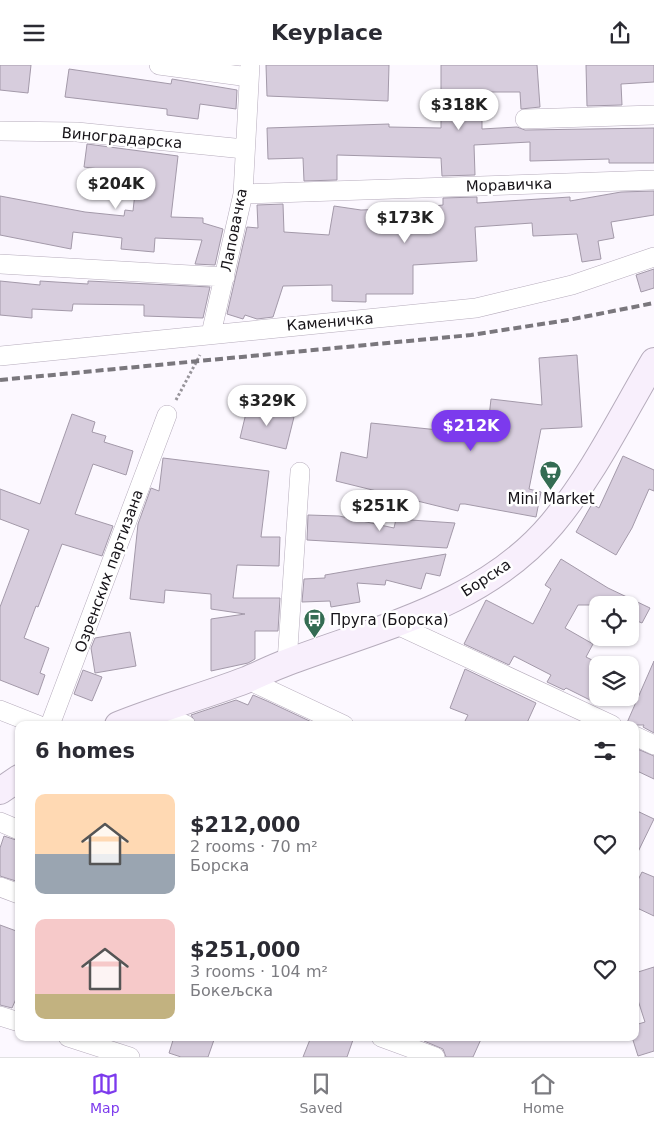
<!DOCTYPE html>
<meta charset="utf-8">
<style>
body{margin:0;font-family:"DejaVu Sans",sans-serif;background:#f2f2f3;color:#2b2b33;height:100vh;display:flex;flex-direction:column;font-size:19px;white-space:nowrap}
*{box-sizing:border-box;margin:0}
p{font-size:16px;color:#7c7c81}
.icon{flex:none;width:28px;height:28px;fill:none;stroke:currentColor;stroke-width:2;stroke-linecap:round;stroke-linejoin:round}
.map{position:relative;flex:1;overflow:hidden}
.panel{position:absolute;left:15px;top:656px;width:624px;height:320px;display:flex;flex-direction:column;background:#fff;border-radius:10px;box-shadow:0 1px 4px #0004}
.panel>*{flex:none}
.controls{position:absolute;left:589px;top:531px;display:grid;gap:10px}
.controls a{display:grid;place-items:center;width:50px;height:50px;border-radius:10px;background:#fff;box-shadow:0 1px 4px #0004;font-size:25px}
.price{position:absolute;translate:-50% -42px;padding:0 11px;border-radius:18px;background:#fff;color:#222;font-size:16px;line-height:32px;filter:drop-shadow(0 1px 2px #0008)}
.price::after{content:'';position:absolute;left:50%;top:30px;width:15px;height:11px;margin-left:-8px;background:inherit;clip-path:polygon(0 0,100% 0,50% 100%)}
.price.on{background:#7c3aed;color:#fff}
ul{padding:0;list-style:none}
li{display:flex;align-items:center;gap:15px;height:125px;padding:0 20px}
li span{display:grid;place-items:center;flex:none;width:140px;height:100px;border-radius:10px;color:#555}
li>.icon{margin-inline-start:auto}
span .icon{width:60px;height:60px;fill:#fffc;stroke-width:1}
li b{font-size:21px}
h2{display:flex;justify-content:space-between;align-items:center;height:60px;padding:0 20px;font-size:21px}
header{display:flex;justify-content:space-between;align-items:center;height:65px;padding:0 20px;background:#fff;font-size:22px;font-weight:700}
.tab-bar{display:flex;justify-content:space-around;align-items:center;height:70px;border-top:1px solid #e1e1e2;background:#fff;font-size:14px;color:#7c7c81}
.tab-bar a{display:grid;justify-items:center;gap:2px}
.tab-bar .on{color:#7c3aed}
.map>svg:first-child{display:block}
</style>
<header><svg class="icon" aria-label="menu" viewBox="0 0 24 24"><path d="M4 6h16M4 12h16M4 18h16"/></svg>Keyplace<svg class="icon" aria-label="share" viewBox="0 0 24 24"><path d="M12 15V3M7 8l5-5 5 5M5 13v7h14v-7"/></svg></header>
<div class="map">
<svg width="654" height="992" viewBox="0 0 654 992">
<rect width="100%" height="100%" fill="#fcf8ff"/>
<path fill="#d7cddd" stroke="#a399a9" d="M0 0H31L28 28 0 25Z
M266 0H389L388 36 267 31Z
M441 0H537L540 42 521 44 520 27H482V64L517 62 525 65 654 63V98H609V94L530 96V77L474 80 475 110 442 111 441 93 337 90V115L304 116 303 93 268 94 267 63 389 59V62L441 63Z
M586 0H654V17L621 19 622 40 587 41Z
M69 4 171 19 172 14 237 25 236 44 200 39 198 54 167 50V44L65 32Z
M87 79 178 91 171 152 203 153V158L223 164 215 200 195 199 202 175 155 173 154 187 121 184 122 173 73 167 71 184 0 170V131L85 147 124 151 125 145 133 146 137 109 84 102Z
M654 126V150L611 157 614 173 598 176 601 194 582 197 577 169 533 171 532 158 475 162 477 196 413 200V229H366V237L332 236V220L283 221 273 252 257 254 245 250 243 254 227 249 247 162 258 163 257 140 283 139 284 167 329 170 334 141 361 145 417 143 443 140V133L477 132V138L570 132V136L621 127Z
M654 204V223L641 227 636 210Z
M0 216 40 220V216L88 219V216L109 217 210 222 203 253 144 251V240L73 239 72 246 32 244V253L0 250Z
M577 290 582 362 541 364 529 424 541 427 536 452 465 439H460L458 446 336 416 341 387 367 393 371 358 487 370 491 334 542 340 539 293Z
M248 340 294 352 286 384 240 373Z
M72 349 95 357 92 367 106 371 104 377 133 386 126 410 93 399 75 449 113 461 102 491 62 479 38 542 36 541 24 573 49 583 40 608 45 610 38 630 0 615V542L29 465 0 454V424L40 439Z
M623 391 654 405V426L649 424 632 463 616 490 576 467 592 439 599 443Z
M163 393 269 406 261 472H280L279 501 237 500 233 533H280L278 566H255V594L248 598 211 606V554L245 549 211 544V529L165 525 164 538 130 534 138 459 151 423 159 426Z
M308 450 339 451 394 463 396 454 455 458 447 483 307 475Z
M446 489 440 511 426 508 421 524 386 515 385 520 357 518 360 537 331 542 330 536 302 537 304 514 325 513V510Z
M561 494 608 523 650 543 642 558 630 553V540H578L573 549 565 563 593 579 586 592 598 598V639L566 623 564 625 547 617 551 610 514 591 509 600 464 579 486 535 533 559 551 524 545 520Z
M130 567 136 601 95 608 91 583 95 573Z
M654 596V668L643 662 644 660H626Z
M465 604 536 638 526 660H463L468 650 450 643Z
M83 605 102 612 92 636 74 629Z
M253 630 267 636 318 660H197L191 650 236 635 248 640Z
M635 683 654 691V714L635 705Z
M635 745 654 754 635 793Z
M4 771 19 776V817L0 811V783Z
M642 807 654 812V851L635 842V821Z
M0 860 19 867V927L12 943 0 940Z
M654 902V986L638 991 632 972H635V960L645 957 635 926V908Z
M174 972H215L208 992H181L169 988Z
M311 972H354L347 992H303Z
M426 972H482L473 992H446L443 984 424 976Z"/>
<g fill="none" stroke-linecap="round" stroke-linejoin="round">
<defs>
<path id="street" d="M159 0 249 12
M525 54 654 50
M0 66 77 67 244 84
M243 129 654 115
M0 199 225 212
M211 269 243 129 250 0
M0 291 476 243 572 220 654 192
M397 560 612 660
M287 597 300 407
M246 614 344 660
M0 645 38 660
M154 645 186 660
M50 660 167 350
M635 671 654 680
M0 757 19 765
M0 822 19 829
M0 951 19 957
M68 972 130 992
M381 972 435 992"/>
<path id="secondary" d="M118 660C160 643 204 631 246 615 260 609 274 602 288 597 381 562 485 539 552 459 593 410 622 350 654 296
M0 726 19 713"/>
</defs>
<use href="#street" stroke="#b6acbc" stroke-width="20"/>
<use href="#secondary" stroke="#b6acbc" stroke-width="28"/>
<path stroke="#97949a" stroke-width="3" stroke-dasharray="2.5 2.5" stroke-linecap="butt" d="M176 335 200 290"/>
<use href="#street" stroke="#fff" stroke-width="19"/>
<use href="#secondary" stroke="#f8effc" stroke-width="26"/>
<path stroke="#7a777d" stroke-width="4" stroke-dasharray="8 4" stroke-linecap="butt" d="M0 315 471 270 568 255 654 238"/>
</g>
<defs>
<symbol id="supermarket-pin" viewBox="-11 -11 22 30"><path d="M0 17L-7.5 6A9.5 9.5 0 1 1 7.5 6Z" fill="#346c53" stroke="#fff"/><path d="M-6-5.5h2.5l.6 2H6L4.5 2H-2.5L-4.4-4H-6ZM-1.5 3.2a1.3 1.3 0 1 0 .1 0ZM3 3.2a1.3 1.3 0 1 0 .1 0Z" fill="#fff"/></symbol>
<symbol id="bus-pin" viewBox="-11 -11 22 30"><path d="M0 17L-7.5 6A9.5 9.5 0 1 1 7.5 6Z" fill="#346c53" stroke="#fff"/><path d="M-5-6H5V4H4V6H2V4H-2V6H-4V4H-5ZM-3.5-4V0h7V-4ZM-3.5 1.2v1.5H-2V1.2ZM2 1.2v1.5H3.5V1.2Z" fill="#fff"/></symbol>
</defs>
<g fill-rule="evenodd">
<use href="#supermarket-pin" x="538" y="394" width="25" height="34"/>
<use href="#bus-pin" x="302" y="542" width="25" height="34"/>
</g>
<g text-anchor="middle" stroke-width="5" stroke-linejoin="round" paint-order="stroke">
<g font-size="15" fill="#161318" stroke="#fff">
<text transform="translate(122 73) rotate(5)" y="5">Виноградарска</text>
<text transform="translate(509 120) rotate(-2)" y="5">Моравичка</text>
<text transform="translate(234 165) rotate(-79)" y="5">Лаповачка</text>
<text transform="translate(330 257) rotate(-5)" y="5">Каменичка</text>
<text transform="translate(109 506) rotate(-70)" y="5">Озренских партизана</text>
<text transform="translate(486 513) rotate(-33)" y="5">Борска</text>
</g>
<g font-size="15" fill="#161318" stroke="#fff">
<text x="551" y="439">Mini Market</text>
<text x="330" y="560" text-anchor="start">Пруга (Борска)</text>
</g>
</g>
</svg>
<div class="controls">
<a><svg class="icon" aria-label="locate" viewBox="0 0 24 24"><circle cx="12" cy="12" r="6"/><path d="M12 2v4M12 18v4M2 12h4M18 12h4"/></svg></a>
<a><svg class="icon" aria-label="layers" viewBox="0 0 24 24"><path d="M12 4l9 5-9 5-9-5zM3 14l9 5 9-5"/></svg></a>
</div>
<b class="price" style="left:459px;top:66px">$318K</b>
<b class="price" style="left:116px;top:145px">$204K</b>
<b class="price" style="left:405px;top:179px">$173K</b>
<b class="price" style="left:267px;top:362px">$329K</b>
<b class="price on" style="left:471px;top:387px">$212K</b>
<b class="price" style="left:380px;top:467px">$251K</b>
<section class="panel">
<h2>6 homes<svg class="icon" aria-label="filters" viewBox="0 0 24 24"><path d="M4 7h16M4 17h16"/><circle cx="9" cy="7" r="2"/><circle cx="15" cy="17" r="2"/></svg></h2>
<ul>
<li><span style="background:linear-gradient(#ffd9b3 60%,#9aa5b1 0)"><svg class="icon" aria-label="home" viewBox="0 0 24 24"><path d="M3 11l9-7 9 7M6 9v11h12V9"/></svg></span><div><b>$212,000</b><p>2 rooms · 70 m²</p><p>Борска</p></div><svg class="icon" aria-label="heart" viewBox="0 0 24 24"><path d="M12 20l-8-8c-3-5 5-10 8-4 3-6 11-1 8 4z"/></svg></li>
<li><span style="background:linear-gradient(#f6c9c9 75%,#c2b280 0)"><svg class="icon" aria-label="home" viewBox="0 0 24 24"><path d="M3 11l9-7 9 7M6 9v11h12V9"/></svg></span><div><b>$251,000</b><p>3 rooms · 104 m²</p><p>Бокељска</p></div><svg class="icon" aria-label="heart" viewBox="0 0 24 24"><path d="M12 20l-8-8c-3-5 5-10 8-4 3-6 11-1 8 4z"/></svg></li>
</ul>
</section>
</div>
<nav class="tab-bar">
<a class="on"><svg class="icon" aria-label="map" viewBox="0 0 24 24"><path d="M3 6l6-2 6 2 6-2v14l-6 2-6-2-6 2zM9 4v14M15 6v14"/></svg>Map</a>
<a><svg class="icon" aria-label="saved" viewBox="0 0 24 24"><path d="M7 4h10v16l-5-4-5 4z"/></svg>Saved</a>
<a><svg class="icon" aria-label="home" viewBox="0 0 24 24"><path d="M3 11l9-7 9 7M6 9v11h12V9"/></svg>Home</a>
</nav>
